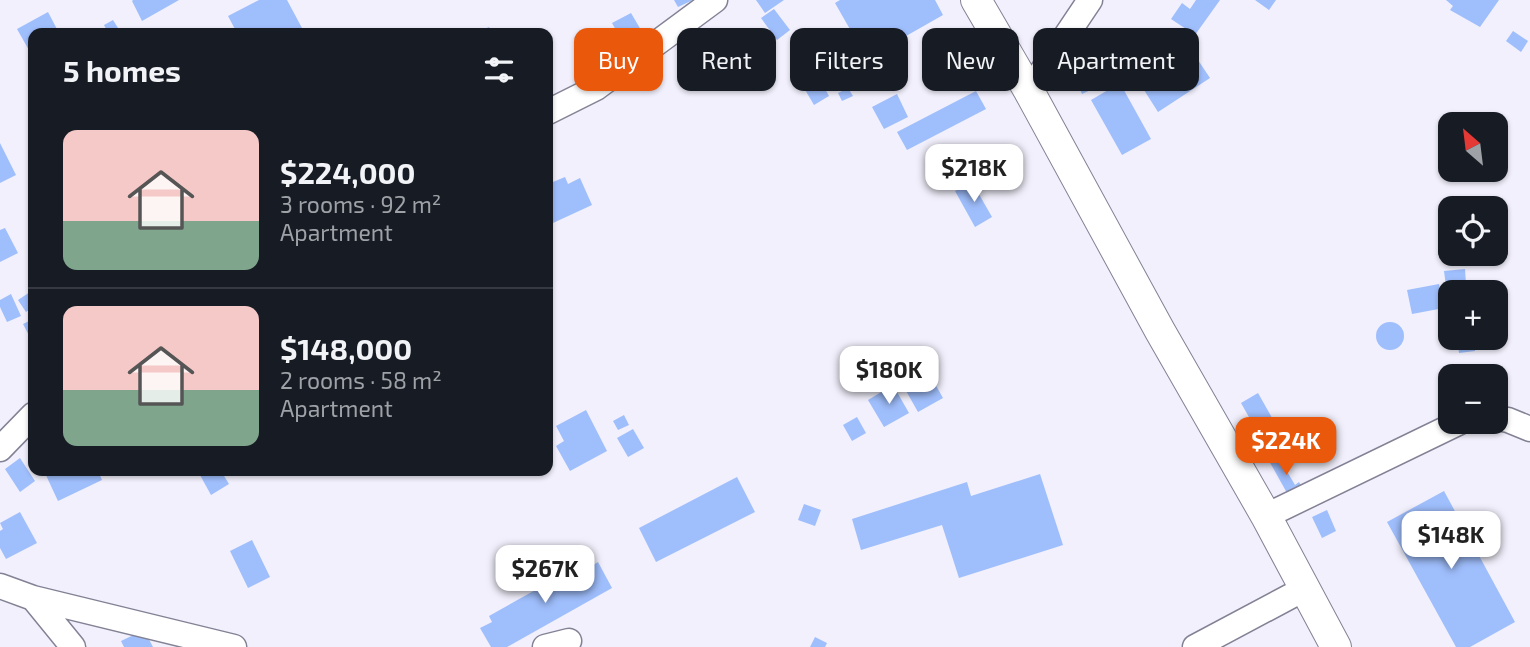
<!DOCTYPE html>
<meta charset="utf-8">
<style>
body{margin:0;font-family:"Exo 2",sans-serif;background:#20242c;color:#f1f3f6;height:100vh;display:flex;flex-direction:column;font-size:26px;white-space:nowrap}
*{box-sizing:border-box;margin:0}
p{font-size:23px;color:#9ea1a6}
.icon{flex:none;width:38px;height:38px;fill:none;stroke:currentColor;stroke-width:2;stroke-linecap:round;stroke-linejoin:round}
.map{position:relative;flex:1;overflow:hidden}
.sheet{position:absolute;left:28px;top:28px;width:525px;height:448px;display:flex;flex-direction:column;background:#171b24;border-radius:14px;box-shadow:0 2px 5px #0004}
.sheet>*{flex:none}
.guide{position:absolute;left:574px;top:28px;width:665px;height:63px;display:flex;gap:14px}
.needle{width:46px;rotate:332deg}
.controls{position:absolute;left:1438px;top:112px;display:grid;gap:14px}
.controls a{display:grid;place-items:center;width:70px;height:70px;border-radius:14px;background:#171b24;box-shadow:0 2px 5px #0004;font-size:35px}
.price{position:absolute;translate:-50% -60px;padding:0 16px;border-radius:14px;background:#fff;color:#222;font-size:23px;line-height:46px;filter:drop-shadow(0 2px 4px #0008)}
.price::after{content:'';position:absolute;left:50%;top:42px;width:21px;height:16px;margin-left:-10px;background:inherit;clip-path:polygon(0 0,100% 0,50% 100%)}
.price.on{background:#ea580c;color:#fff}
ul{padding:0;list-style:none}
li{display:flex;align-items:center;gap:21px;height:175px;padding:0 35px}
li+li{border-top:2px solid #363941}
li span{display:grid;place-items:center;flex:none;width:196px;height:140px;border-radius:14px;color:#555}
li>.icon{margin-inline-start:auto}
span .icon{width:84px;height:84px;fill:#fffc;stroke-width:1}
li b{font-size:30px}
h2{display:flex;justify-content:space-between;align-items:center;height:84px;padding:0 35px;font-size:30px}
.pill{padding:0 24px;border-radius:14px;background:#171b24;box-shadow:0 2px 5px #0004;font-size:24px;line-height:63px}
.pill.on{background:#ea580c;color:#fff}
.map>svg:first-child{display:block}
</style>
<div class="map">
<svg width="1530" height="647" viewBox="0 0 1530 647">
<rect width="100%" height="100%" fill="#f1f0fc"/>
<path fill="#9fbefc" d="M133 0H179L142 21 132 1Z
M259 0H287L302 28 292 33H284L282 28 271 33H237L228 16Z
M674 0H693L678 7Z
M756 0H784L765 13Z
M840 0H935L943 15 878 52 866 32 855 38 835 3Z
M1196 0H1220L1195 35 1171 19 1182 3 1190 9Z
M1255 0H1276L1269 10Z
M1446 0H1499L1480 27 1450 10 1453 6Z
M774 9 790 30 777 40 761 18Z
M48 12 59 33H33V51L30 52 17 29Z
M631 13 641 30 622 41 612 23Z
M113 20 118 28 108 33 104 25Z
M489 27 492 33H476Z
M1513 31 1528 41 1521 52 1506 41Z
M1098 49 1112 80 1082 94 1068 63Z
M1196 57 1210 78 1158 112 1144 90Z
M813 67 829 96 814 105 797 76Z
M1120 83 1151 139 1122 155 1091 100Z
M848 88 853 96 842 101 838 93Z
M976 91 986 109 907 150 897 132Z
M897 94 908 117 884 129 872 107Z
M0 143 16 175 0 183Z
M565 177 568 184 580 178 592 205 553 223 548 212V184Z
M972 182 992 217 975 227 955 191Z
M5 228 18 253 0 262V230Z
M1465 269 1466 284 1446 286 1444 271Z
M1439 284 1444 308 1412 314 1407 290Z
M33 290V307L26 312 18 300Z
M11 294 21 316 7 322 0 307V300Z
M33 319V343L23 324Z
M1376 336a14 14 0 1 1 28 0a14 14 0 1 1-28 0Z
M1457 338H1473L1475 351 1459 353Z
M926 368 943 398 918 412 901 382Z
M893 385 909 413 884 427 868 400Z
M1258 393 1275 423 1258 433 1241 403Z
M586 410 607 451 570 471 556 446 564 441 556 426Z
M624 415 629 425 618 430 613 421Z
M857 417 866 433 852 441 843 425Z
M1276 425 1287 444 1269 455 1258 436Z
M633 429 644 448 628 457 617 438Z
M1281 451 1289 466 1285 468 1295 485 1299 482 1306 494 1292 502 1268 459Z
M20 458 35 481 20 492 5 469Z
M44 471H98L102 480 58 501Z
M208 471H221L229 484 211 495 200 475Z
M1040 474 1063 545 959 578 942 525 861 550 852 519 967 482 971 496Z
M737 477 755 512 656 562 639 528Z
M1444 491 1515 622 1470 647H1456L1387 522Z
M804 504 821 510 815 526 798 520Z
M1327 510 1336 531 1322 538 1312 517Z
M20 512 37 543 6 559 0 548V531L3 529 0 523Z
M252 540 270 577 248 588 230 551Z
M598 562 612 588 507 647H491L480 628 492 622 489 616 580 565 583 571Z
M144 630 153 647H124L121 641Z
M815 637 827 643 825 647H810Z"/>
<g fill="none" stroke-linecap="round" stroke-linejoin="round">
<defs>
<path id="minor" d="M1029 91 1090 0
M548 112 596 88 715 0
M1496 418 1508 420 1530 429
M0 449 33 415
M1266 516 1460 422
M0 586 33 598 234 647
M33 598 73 647
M545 647 569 641
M1195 647 1304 589"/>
<path id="major" d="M976 0 1029 91 1160 331 1266 516 1336 647"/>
</defs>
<use href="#minor" stroke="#838295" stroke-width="27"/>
<use href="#major" stroke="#838295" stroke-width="32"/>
<use href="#minor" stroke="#fff" stroke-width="24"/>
<use href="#major" stroke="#fff" stroke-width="30"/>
</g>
</svg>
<div class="controls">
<a><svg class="needle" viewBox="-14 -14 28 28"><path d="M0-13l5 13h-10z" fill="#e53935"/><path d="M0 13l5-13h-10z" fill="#9ea1a6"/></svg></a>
<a><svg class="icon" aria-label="locate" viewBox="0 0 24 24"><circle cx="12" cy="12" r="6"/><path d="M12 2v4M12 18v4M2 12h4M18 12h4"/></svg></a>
<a>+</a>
<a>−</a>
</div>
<b class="price" style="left:974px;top:204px">$218K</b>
<b class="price" style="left:889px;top:406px">$180K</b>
<b class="price on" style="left:1286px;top:477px">$224K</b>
<b class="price" style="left:1451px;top:571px">$148K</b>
<b class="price" style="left:545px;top:605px">$267K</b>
<div class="guide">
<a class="pill on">Buy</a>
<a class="pill">Rent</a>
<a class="pill">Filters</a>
<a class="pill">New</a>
<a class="pill">Apartment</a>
</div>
<section class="sheet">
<h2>5 homes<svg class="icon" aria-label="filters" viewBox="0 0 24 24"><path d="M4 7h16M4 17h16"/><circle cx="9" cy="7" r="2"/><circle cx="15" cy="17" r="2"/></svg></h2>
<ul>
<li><span style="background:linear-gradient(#f6c9c9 65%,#7fa58c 0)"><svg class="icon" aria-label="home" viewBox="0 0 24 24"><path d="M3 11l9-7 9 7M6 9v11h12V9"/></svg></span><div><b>$224,000</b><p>3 rooms · 92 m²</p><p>Apartment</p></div></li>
<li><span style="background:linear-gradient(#f6c9c9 60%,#7fa58c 0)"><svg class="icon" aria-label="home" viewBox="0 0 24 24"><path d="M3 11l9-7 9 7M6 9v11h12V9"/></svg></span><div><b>$148,000</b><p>2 rooms · 58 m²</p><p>Apartment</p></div></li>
</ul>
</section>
</div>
